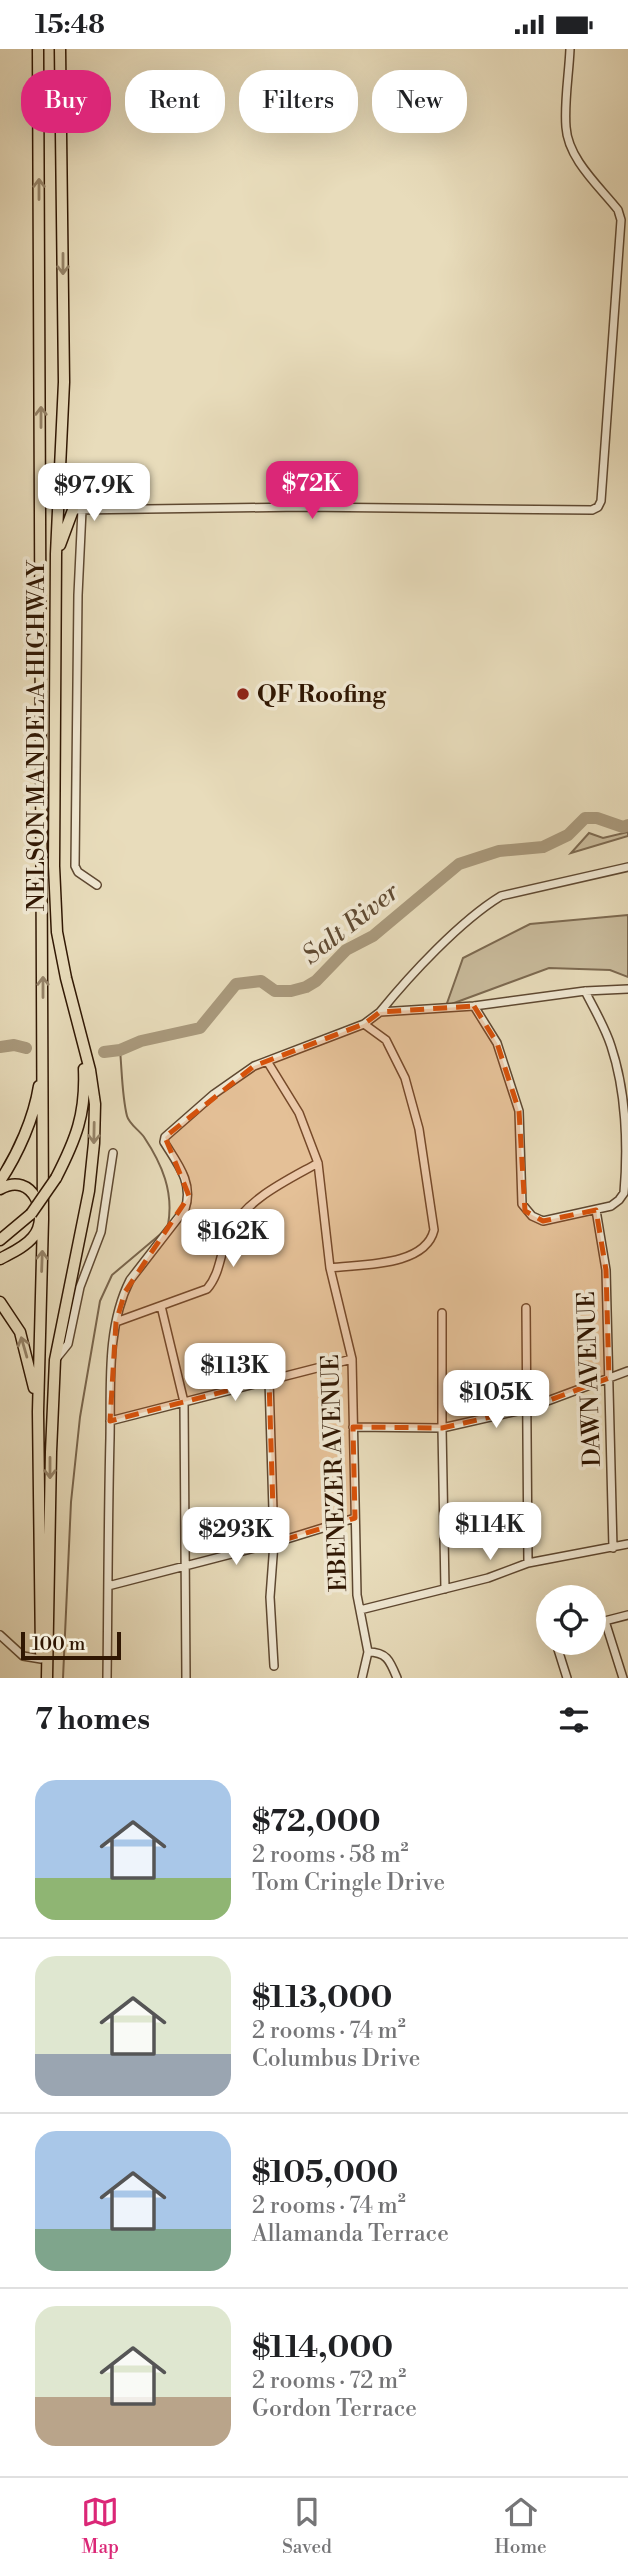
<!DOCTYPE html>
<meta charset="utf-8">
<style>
body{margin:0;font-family:"Libre Bodoni",serif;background:#f2f2f2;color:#202124;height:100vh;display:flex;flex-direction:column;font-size:26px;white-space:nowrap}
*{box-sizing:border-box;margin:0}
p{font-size:23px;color:#757577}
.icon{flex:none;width:38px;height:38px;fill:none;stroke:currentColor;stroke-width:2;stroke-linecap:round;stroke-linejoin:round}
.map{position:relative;height:1629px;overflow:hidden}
.drawer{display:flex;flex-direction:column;background:#fff;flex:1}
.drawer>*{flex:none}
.top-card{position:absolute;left:21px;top:21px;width:586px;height:63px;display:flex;gap:14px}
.fabs{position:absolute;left:536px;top:1536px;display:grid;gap:14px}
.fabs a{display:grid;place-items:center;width:70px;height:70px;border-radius:50%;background:#fff;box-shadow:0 7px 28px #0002;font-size:35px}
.scale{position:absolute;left:21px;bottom:18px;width:100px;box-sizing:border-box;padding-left:7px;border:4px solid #301703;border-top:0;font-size:19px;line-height:24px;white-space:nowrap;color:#301703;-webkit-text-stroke:5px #f0e8d3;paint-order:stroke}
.price{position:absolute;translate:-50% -60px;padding:0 16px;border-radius:14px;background:#fff;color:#222;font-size:23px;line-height:46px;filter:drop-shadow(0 2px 4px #0008)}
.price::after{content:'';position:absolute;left:50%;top:42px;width:21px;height:16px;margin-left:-10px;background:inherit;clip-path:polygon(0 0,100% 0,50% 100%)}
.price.on{background:#db2777;color:#fff}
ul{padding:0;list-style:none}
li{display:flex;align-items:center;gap:21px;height:175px;padding:0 35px}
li+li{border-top:2px solid #e0e0e0}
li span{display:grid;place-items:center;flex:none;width:196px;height:140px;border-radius:21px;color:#555}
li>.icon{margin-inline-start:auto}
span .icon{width:84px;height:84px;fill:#fffc;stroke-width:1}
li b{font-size:30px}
h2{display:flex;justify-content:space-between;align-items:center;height:84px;padding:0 35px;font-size:30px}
.chip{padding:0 24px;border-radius:28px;background:#fff;box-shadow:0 7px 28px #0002;font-size:24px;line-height:63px}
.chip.on{background:#db2777;color:#fff}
.status{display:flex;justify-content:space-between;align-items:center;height:49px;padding:0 35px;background:#fff;direction:ltr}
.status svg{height:19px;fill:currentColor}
.menu{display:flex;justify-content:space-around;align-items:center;height:98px;border-top:2px solid #e0e0e0;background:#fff;font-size:19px;color:#757577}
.menu a{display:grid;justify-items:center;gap:4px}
.menu .on{color:#db2777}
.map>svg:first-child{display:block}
</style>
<div class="status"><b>15:48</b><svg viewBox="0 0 49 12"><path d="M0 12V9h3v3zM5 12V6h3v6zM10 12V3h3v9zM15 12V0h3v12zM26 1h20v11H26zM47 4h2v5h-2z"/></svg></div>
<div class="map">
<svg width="628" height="1629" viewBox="0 0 628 1629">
<rect width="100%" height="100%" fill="#e8dcbb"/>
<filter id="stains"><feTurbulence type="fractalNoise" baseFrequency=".00286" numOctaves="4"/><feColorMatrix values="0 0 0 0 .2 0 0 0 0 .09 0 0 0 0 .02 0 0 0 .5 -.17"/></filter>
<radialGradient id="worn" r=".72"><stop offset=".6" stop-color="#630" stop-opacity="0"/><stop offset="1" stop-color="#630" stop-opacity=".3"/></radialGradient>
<path fill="#c9bb9c" stroke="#7c6950" stroke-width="2" d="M628 783V787L571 804 589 784 603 789Z
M628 866V928L610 921 549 919 446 957 463 909 530 875Z"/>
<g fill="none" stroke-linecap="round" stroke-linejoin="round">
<path stroke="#79654c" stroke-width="2" d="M120 1001C122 1022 122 1047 127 1067 129 1075 139 1081 144 1088 162 1115 174 1143 168 1176
M63 1629 71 1453 80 1368 100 1252 112 1226 163 1183"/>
<path stroke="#a9997c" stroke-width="12" d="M0 998 14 996 26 999
M104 1003 120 1001 141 992 200 979 236 935 261 932 275 942H291L306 938 316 932 346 901 373 887 459 815 499 802 543 798 568 786 585 769H597L623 778 628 776"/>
<defs>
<path id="minor" d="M73 461 302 458 592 461 598 458 601 452 621 171 618 161C599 137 568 110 566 78 564 53 569 25 570 0
M82 461 78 546 75 817 78 823 97 836
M474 957 497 994 519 1062 522 1155 532 1167 543 1172 611 1157 619 1151 624 1144C628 1097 626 1042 611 997 605 978 594 960 585 942
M380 963C410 926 460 872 501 847L628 818
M267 1012 299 1064 318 1114 330 1219 352 1310 357 1546 368 1603 362 1629
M596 1161 606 1221 613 1499
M330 1219C361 1215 425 1218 434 1181L419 1080 405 1029 386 991 364 975
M161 1257 184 1353 186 1629
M526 1259 528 1514
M442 1264V1379L445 1540
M116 1273 207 1240C221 1224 220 1202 229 1184 246 1150 286 1132 318 1114
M56 1310 68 1295 80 1238 101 1183 113 1104
M269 1331 274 1494 270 1548 274 1617
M110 1372 352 1310
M353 1378 442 1379 526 1360 628 1322
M108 1537 274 1494 355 1469
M360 1561 488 1529 528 1514 628 1495
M605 1572 623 1629
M593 1575 628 1566
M0 1586 23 1607 41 1610
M556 1594 567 1629
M368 1603C387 1603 390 1612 397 1629
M107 1629C108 1549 108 1469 110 1389 111 1337 106 1278 130 1231L185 1160C194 1134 177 1114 164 1093L165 1088 214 1045 254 1017 364 975 380 963 474 957 585 942 628 940"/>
<path id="trunk" d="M38 0 43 1170 38 1363 41 1604
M60 496 73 461
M56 1129C76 1090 86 1065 84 1020
M0 1132C18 1105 34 1069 39 1037
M0 1140C33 1121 51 1167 33 1188 25 1198 11 1204 0 1210
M0 1191 31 1165
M0 1253 20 1283 34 1339
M47 1629 51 1403 55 1311 89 1142 94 1094 95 1055 90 1021 66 929 57 883 54 817 56 505 64 333 60 0"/>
</defs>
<use href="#minor" stroke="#5e4831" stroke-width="10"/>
<use href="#trunk" stroke="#301703" stroke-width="13"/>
<use href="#minor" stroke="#f0e8d3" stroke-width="7"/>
<use href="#trunk" stroke="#e8dcbb" stroke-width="10"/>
<defs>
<path id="trunk-bridge" d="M31 1165 56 1129"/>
</defs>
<use href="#trunk-bridge" stroke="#301703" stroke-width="13" stroke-linecap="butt"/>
<use href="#trunk-bridge" stroke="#e8dcbb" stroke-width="10"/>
</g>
<defs><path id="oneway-shaft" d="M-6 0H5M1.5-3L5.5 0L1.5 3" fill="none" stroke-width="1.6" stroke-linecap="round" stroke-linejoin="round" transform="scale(1.75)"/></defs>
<g stroke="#958368">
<use href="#oneway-shaft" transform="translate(39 140) rotate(-90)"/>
<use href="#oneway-shaft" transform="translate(63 215) rotate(90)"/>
<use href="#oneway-shaft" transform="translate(41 368) rotate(-90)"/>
<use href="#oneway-shaft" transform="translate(43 938) rotate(-90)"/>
<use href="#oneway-shaft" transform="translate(94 1084) rotate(91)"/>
<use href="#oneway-shaft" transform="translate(42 1212) rotate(-88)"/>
<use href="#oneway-shaft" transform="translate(24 1298) rotate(-106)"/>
<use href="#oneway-shaft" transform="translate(50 1419) rotate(90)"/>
</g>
<path fill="#d6520b" fill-opacity="0.2" stroke="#d6520b" stroke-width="5" stroke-dasharray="14 9" stroke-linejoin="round" d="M474 957 497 994 519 1062 525 1162 543 1172 596 1161 606 1221 609 1329 526 1360 442 1379 353 1378 355 1469 274 1494 269 1331 110 1372 116 1273 125 1243 189 1147 165 1088 254 1017 364 975 380 963Z"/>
<circle fill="#8f2418" stroke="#f0e8d3" stroke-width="2.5" cx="243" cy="645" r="7"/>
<g text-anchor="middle" stroke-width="7" stroke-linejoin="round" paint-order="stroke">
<g font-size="24" font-weight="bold" fill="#301703" stroke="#f0e8d3" text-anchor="start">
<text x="257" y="653">QF Roofing</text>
</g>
<g font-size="24" fill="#301703" stroke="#f0e8d3">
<text transform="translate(36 687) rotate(-90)" y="8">NELSON MANDELA HIGHWAY</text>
<text transform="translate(589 1330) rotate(-92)" y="8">DAWN AVENUE</text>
<text transform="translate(334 1424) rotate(-92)" y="8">EBENEZER AVENUE</text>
</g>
<g font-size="26" font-style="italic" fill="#604b33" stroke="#f0e8d3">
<text transform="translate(350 874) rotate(-38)" y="9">Salt River</text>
</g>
</g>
<rect width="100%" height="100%" filter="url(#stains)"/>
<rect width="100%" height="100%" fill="url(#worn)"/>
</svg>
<div class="fabs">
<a><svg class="icon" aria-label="locate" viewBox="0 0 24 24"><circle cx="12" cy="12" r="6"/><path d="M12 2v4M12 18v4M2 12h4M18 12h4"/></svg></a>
</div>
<div class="scale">100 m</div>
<b class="price on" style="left:312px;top:472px">$72K</b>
<b class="price" style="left:94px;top:474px">$97.9K</b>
<b class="price" style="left:233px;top:1220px">$162K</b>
<b class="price" style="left:235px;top:1354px">$113K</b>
<b class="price" style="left:496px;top:1381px">$105K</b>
<b class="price" style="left:490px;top:1513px">$114K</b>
<b class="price" style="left:236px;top:1518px">$293K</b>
<div class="top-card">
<a class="chip on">Buy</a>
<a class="chip">Rent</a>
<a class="chip">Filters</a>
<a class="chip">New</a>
</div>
</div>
<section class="drawer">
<h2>7 homes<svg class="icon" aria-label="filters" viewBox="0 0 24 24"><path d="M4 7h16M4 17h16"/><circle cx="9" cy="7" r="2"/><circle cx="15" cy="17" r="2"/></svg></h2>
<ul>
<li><span style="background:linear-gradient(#a9c7e8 70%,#8fb573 0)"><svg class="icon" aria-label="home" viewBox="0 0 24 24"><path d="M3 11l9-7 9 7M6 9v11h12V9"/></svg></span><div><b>$72,000</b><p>2 rooms · 58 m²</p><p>Tom Cringle Drive</p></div></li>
<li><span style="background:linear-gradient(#dfe7d0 70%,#9aa5b1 0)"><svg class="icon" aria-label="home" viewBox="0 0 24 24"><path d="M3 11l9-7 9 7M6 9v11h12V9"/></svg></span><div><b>$113,000</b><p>2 rooms · 74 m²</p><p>Columbus Drive</p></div></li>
<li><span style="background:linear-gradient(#a9c7e8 70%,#7fa58c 0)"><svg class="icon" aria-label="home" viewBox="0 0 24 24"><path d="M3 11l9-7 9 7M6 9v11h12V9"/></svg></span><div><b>$105,000</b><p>2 rooms · 74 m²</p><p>Allamanda Terrace</p></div></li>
<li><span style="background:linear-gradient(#dfe7d0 65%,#b9a48a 0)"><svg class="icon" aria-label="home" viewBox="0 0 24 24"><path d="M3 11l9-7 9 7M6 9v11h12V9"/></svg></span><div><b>$114,000</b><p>2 rooms · 72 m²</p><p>Gordon Terrace</p></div></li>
</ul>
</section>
<nav class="menu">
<a class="on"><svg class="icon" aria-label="map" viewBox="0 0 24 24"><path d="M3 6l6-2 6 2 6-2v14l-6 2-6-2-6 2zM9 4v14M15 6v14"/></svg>Map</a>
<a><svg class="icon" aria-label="saved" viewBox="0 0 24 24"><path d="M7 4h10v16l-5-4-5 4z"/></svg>Saved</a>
<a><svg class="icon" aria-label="home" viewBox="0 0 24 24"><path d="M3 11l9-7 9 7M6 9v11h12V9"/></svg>Home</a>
</nav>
